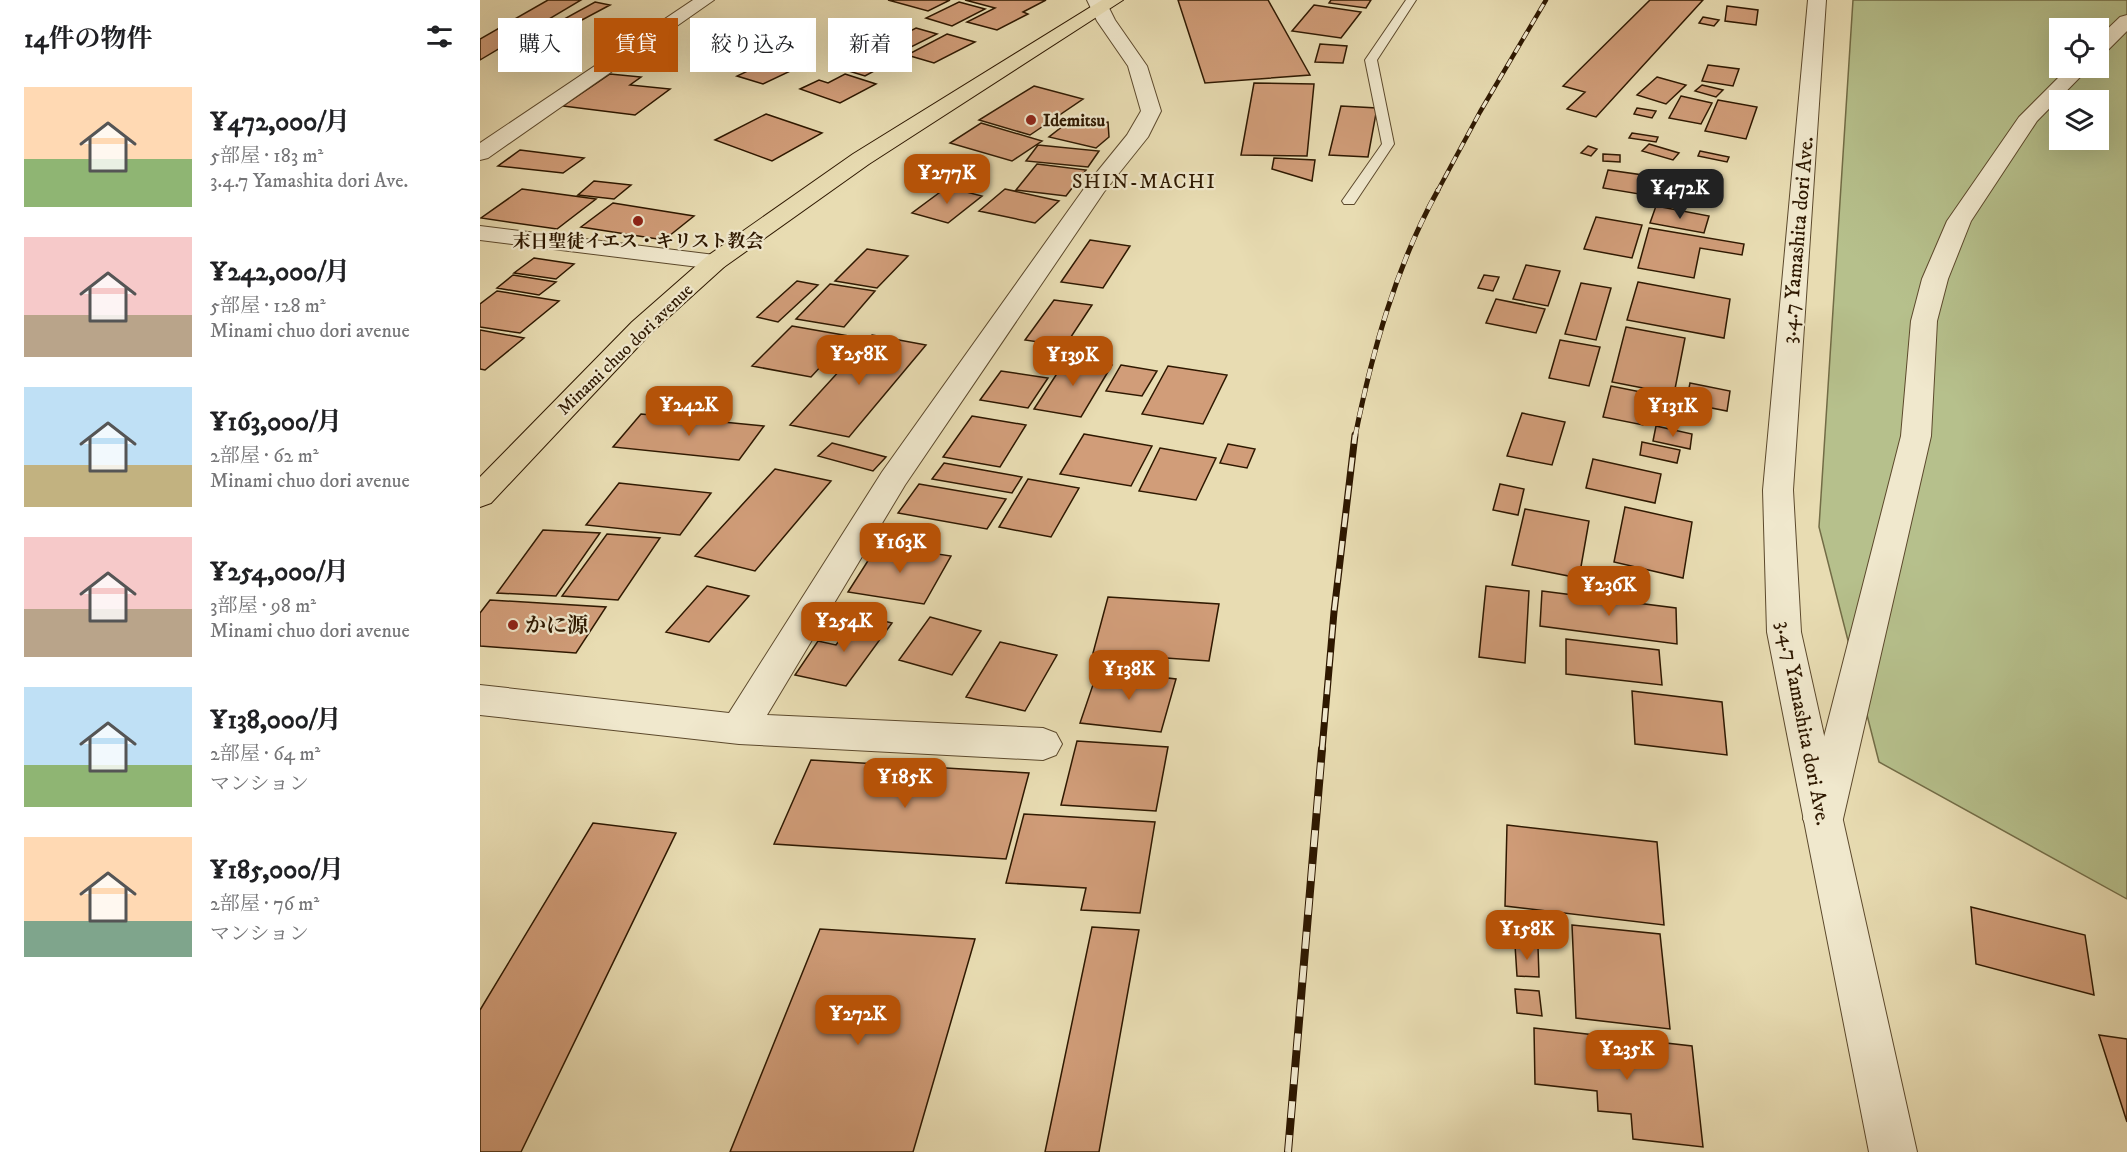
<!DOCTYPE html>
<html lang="ja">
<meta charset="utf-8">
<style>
body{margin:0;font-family:"IM FELL DW Pica","Noto Serif JP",serif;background:#f2f2f2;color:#202124;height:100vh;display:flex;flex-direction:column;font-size:22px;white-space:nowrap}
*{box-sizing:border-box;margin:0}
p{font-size:20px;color:#757577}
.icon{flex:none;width:33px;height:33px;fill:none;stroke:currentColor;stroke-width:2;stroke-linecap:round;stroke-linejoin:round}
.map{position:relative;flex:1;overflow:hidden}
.details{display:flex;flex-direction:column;background:#fff;width:480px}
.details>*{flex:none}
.guide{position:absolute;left:18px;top:18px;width:570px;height:54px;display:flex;gap:12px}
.controls{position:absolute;left:1569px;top:18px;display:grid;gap:12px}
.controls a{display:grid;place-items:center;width:60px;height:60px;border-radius:0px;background:#fff;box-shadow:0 6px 24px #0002;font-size:30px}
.price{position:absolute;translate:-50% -51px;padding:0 14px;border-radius:12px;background:#b45309;color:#fff;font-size:20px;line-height:39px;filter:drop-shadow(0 2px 3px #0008)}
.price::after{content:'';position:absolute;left:50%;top:36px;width:18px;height:14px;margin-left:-9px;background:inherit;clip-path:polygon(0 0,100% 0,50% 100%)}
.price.current{background:#222;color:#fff}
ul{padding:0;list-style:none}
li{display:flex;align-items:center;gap:18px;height:150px;padding:0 24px}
li span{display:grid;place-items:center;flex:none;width:168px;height:120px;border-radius:0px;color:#555}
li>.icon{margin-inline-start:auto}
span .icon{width:72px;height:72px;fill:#fffc;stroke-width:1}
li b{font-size:26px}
h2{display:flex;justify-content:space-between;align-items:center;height:72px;padding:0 24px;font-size:26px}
.tag{padding:0 21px;border-radius:0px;background:#fff;box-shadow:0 6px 24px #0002;font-size:21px;line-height:54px}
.tag.current{background:#b45309;color:#fff}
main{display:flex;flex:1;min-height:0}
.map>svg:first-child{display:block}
</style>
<main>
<section class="details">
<h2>14件の物件<svg class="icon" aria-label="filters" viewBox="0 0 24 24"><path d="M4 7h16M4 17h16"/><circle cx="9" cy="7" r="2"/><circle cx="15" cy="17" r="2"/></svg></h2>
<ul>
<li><span style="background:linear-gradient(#ffd9b3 60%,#8fb573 0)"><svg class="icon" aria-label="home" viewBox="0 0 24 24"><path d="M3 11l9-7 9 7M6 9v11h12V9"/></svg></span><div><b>¥472,000/月</b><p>5部屋 · 183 m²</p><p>3.4.7 Yamashita dori Ave.</p></div></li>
<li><span style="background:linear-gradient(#f6c9c9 65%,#b9a48a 0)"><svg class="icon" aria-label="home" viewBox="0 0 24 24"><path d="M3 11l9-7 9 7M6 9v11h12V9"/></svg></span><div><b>¥242,000/月</b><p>5部屋 · 128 m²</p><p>Minami chuo dori avenue</p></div></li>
<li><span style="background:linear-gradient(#bfe0f5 65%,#c2b280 0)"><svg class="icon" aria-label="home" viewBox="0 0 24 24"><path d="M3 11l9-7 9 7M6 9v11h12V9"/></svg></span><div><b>¥163,000/月</b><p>2部屋 · 62 m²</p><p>Minami chuo dori avenue</p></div></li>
<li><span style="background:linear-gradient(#f6c9c9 60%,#b9a48a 0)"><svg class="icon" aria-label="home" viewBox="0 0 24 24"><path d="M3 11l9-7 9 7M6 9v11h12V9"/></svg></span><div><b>¥254,000/月</b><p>3部屋 · 98 m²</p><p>Minami chuo dori avenue</p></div></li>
<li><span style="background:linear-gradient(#bfe0f5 65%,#8fb573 0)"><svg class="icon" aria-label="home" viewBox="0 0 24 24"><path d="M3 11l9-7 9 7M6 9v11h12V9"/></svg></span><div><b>¥138,000/月</b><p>2部屋 · 64 m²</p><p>マンション</p></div></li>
<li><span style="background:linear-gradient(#ffd9b3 70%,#7fa58c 0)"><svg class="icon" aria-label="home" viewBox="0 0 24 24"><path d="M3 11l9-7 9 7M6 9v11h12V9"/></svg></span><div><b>¥185,000/月</b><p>2部屋 · 76 m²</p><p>マンション</p></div></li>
</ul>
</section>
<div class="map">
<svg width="1647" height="1152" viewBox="0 0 1647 1152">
<rect width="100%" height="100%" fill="#e8dcb2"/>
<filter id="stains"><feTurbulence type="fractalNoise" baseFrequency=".00333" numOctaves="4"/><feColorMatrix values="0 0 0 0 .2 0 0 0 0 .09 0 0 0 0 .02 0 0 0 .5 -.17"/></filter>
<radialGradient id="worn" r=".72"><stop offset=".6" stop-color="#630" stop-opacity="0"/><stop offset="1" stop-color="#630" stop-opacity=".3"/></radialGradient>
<path fill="#b6c08c" stroke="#726c46" stroke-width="1.5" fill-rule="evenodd" d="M1373 0H1647V899L1399 762 1339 527ZM1580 28H1618V68H1580ZM1580 100H1618V140H1580Z"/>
<path fill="#d19d79" stroke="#2e1800" stroke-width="1.5" d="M68 0H101L0 60V39Z
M408 0H470L448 11Z
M485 0H566L543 12 548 14 517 30 487 22 515 8Z
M698 0H788L830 75 725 83Z
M851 0H891L886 8 849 3Z
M1170 0H1223L1116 117 1087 109 1105 92 1083 86Z
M115 2 130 5 102 20 86 18Z
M479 2 505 9 472 26 446 18Z
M834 5 881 12 861 38 812 31Z
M1247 6 1278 10 1276 25 1245 21Z
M1223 17 1239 20 1234 26 1219 23Z
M436 28 457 34 421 52 401 46Z
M308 31 333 38 292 58 267 50Z
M467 34 495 42 454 63 427 55Z
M840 44 867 46 863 63 835 62Z
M397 49 422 56 385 76 359 68Z
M293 59 319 67 283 84 257 76Z
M1228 65 1259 69 1253 86 1222 81Z
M130 74 161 77 150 85 190 89 155 115 83 106Z
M365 74 396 84 360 103 320 89 339 80 348 83Z
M1177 77 1206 85 1186 104 1157 95Z
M774 83 834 84 827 156 761 155Z
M1222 85 1243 90 1236 97 1215 91Z
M554 86 603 99 550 135 499 120Z
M1201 96 1232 103 1221 124 1189 118Z
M1238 100 1277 107 1266 139 1225 131Z
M861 106 897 108 888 157 849 155Z
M1157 108 1176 111 1172 118 1154 114Z
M286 114 342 133 292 161 235 140Z
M628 122 629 137 616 148 569 137 583 126Z
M501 123 562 141 532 161 470 143Z
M1152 133 1178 137 1176 142 1149 138Z
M1169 144 1199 153 1193 160 1162 151Z
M558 145 619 151 608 167 546 161Z
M1108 146 1117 149 1111 156 1101 153Z
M40 150 104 158 83 173 18 166Z
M1220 151 1249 157 1247 162 1218 156Z
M1123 154 1140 155V162L1123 161Z
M455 155 503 164 480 185 431 176Z
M794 158 835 160 832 181 792 169Z
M557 164 606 170 586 196 536 190Z
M1128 170 1163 175 1159 194 1123 188Z
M114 181 151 185 134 199 98 195Z
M467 187 502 196 468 223 432 213Z
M42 189 116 199 77 229 1 218Z
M525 189 579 201 555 223 499 211Z
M133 203 214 216 184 240 101 227Z
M1176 206 1229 216 1224 233 1170 223Z
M1116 217 1162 225 1152 258 1104 249Z
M1169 228 1264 244 1262 255 1220 248 1214 278 1158 268Z
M610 240 650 246 623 288 581 282Z
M387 249 428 256 397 288 355 281Z
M54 258 94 264 76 279 34 273Z
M1046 265 1080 271 1068 306 1033 299Z
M33 275 76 282 59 295 17 288Z
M1004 275 1019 277 1013 291 998 288Z
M317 281 338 285 298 322 277 317Z
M1158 282 1250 299 1244 338 1147 320Z
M1101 283 1131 288 1116 340 1085 334Z
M350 284 395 291 364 327 316 319Z
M17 291 79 301 40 333 0 327V304Z
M1016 299 1065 309 1056 333 1006 323Z
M574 300 612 305 585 346 545 340Z
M312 326 369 336 331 377 272 366Z
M1146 327 1205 338 1194 394 1132 382Z
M0 330 44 338 5 370 0 369Z
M392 335 446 345 369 437 310 425Z
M1080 340 1120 347 1109 386 1069 378Z
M587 358 632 365 601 417 554 409Z
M641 365 677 371 662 396 626 391Z
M688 366 747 375 723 424 662 414Z
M521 371 568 378 548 408 500 400Z
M1210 383 1250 391 1247 411 1206 403Z
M1131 386 1171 394 1163 425 1123 417Z
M1042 413 1085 422 1072 465 1027 456Z
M161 414 284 426 259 460 133 447Z
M492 416 546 425 520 467 463 457Z
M1176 426 1212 434 1210 449 1173 441Z
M604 434 672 446 651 486 580 474Z
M1162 442 1200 450 1197 463 1160 455Z
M352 443 406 457 393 471 338 456Z
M748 444 775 449 767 468 740 463Z
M680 448 736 458 716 500 659 491Z
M1113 459 1181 474 1175 503 1106 488Z
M464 463 542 477 532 493 452 479Z
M295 469 351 481 275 571 215 556Z
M548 479 599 488 571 537 519 527Z
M139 483 231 493 200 535 106 525Z
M439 484 526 499 507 529 418 513Z
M1020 484 1044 489 1038 515 1013 510Z
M1145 507 1212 522 1203 578 1134 562Z
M1045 509 1109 521 1099 578 1032 565Z
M63 530 120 533 76 596 17 593Z
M127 534 180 538 138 600 82 596Z
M398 545 471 556 444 604 368 592Z
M227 586 269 596 229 642 186 632Z
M1006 586 1049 591 1045 663 999 657Z
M1062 591 1196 608 1197 644 1060 626Z
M628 597 739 604 729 661 613 653Z
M10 600 126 607 96 653 0 646V613Z
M378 615 412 623 366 686 315 675 338 641 356 645Z
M450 617 501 631 472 675 419 660Z
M1086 639 1179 650 1182 685 1086 674Z
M520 642 577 655 545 711 486 697Z
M618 670 696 679 681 732 600 723Z
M1152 691 1242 702 1247 755 1155 744Z
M597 741 688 747 676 811 581 805Z
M331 760 549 773 526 859 294 844Z
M544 814 675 822 660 913 601 910 606 888 526 883Z
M113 823 196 833 41 1152H0V1010Z
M1027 825 1177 842 1184 925 1025 906Z
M1491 907 1605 935 1614 995 1496 964Z
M1092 925 1180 934 1190 1029 1096 1018Z
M612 927 659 930 619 1152H565Z
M340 929 495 939 433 1152H250Z
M1035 945 1058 947 1059 977 1037 976Z
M1035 989 1059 991 1062 1016 1037 1013Z
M1054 1028 1212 1046 1223 1147 1153 1139 1151 1114 1118 1111 1117 1091 1055 1084Z
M1619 1035 1647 1039V1122Z"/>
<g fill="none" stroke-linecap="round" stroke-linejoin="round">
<defs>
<path id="service" d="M926 0H936L897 60 914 144 874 204H864L862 201 902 144 885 60Z"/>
<path id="minor" d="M213 0H234L8 158 0 160V143Z
M607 0H625L635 20 667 66 681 111 668 137 624 192 425 485 287 715 563 728 576 733 582 744 576 755 563 760 259 744 0 715V685L249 713 402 472 608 183 647 135 661 111 648 66 617 21Z
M1647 15V31L1625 53 1618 55V38L1640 17Z
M1588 68H1609L1557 121 1491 221 1468 279 1457 321 1451 436 1363 819 1357 831 1343 836 1329 831 1323 819 1421 436 1431 321 1442 279 1467 221 1539 117Z
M0 226 235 255 244 257 247 262 244 267 235 269 0 240Z"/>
<path id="tertiary" d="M1328 0H1346L1313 490 1321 632 1437 1152H1389L1287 632 1283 490Z"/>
<path id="trunk" d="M622 0H643L389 164 244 267 170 334 11 503 0 507V477L152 322 226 257 373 154Z"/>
</defs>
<use href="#service" stroke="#5c492c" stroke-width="2"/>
<use href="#minor" stroke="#5c492c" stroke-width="2"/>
<use href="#tertiary" stroke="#5c492c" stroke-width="2"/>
<use href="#trunk" stroke="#2e1800" stroke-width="2"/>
<use href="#service" fill="#f0e8cd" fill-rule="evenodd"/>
<use href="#minor" fill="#f0e8cd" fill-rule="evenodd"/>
<use href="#tertiary" fill="#f0e8cd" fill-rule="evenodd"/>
<use href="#trunk" fill="#e8dcb2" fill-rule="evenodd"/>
<defs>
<path id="rail-far3" d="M957 192 1000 112 1066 0"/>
<path id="rail-far2" d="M875 437C892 352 916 266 958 190"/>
<path id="rail-far1" d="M842 750 854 612 875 435"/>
<path id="rail" d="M808 1152 842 749"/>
</defs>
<use href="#rail-far3" stroke="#2e1800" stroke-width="4.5"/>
<use href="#rail-far2" stroke="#2e1800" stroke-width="5"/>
<use href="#rail-far1" stroke="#2e1800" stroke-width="7"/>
<use href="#rail" stroke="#2e1800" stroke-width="8"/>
<use href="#rail-far3" stroke="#f0e8cd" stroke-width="3" stroke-dasharray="8" stroke-linecap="butt"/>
<use href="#rail-far2" stroke="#f0e8cd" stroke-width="4" stroke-dasharray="10" stroke-linecap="butt"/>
<use href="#rail-far1" stroke="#f0e8cd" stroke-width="4.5" stroke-dasharray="14" stroke-linecap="butt"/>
<use href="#rail" stroke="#f0e8cd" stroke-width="6" stroke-dasharray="17" stroke-linecap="butt"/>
</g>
<g fill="#8f2418" stroke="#f0e8cd" stroke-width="2">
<circle cx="551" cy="120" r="6"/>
<circle cx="158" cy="221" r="6"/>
<circle cx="33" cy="625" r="6"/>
</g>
<g text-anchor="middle" stroke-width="4.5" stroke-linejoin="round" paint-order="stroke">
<g font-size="18" font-weight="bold" fill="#2e1800" stroke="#f0e8cd" text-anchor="start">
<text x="563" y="126">Idemitsu</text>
<text x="158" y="247" text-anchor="middle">末日聖徒イエス・キリスト教会</text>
</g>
<g font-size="18" fill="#2e1800" stroke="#f0e8cd">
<text transform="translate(145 349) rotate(-44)" y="6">Minami chuo dori avenue</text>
</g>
<g font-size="20" letter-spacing="1.5" fill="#2e1800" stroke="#f0e8cd">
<text x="664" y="188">SHIN-MACHI</text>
</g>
<g font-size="21" fill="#2e1800" stroke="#f0e8cd">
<text transform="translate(1317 240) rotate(-85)" y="7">3.4.7 Yamashita dori Ave.</text>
<text transform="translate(1324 723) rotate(79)" y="7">3.4.7 Yamashita dori Ave.</text>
</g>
<g font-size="21" font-weight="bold" fill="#2e1800" stroke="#f0e8cd" text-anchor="start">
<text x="45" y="632">かに源</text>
</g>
</g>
<rect width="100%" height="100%" filter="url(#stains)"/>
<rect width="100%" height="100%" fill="url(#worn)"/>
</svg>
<div class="controls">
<a><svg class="icon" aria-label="locate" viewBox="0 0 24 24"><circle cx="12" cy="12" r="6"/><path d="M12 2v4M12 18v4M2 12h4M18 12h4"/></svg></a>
<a><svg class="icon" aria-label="layers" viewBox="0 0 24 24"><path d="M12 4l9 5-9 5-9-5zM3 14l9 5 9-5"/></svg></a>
</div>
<b class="price" style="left:467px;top:205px">¥277K</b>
<b class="price current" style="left:1200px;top:220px">¥472K</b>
<b class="price" style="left:379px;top:386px">¥258K</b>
<b class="price" style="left:593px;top:387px">¥139K</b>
<b class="price" style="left:209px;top:437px">¥242K</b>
<b class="price" style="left:1193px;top:438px">¥131K</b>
<b class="price" style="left:420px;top:574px">¥163K</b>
<b class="price" style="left:1129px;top:617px">¥236K</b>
<b class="price" style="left:364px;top:653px">¥254K</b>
<b class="price" style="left:649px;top:701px">¥138K</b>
<b class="price" style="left:425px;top:809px">¥185K</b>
<b class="price" style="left:1047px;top:961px">¥158K</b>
<b class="price" style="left:378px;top:1046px">¥272K</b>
<b class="price" style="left:1147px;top:1081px">¥235K</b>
<div class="guide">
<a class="tag">購入</a>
<a class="tag current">賃貸</a>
<a class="tag">絞り込み</a>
<a class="tag">新着</a>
</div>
</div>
</main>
